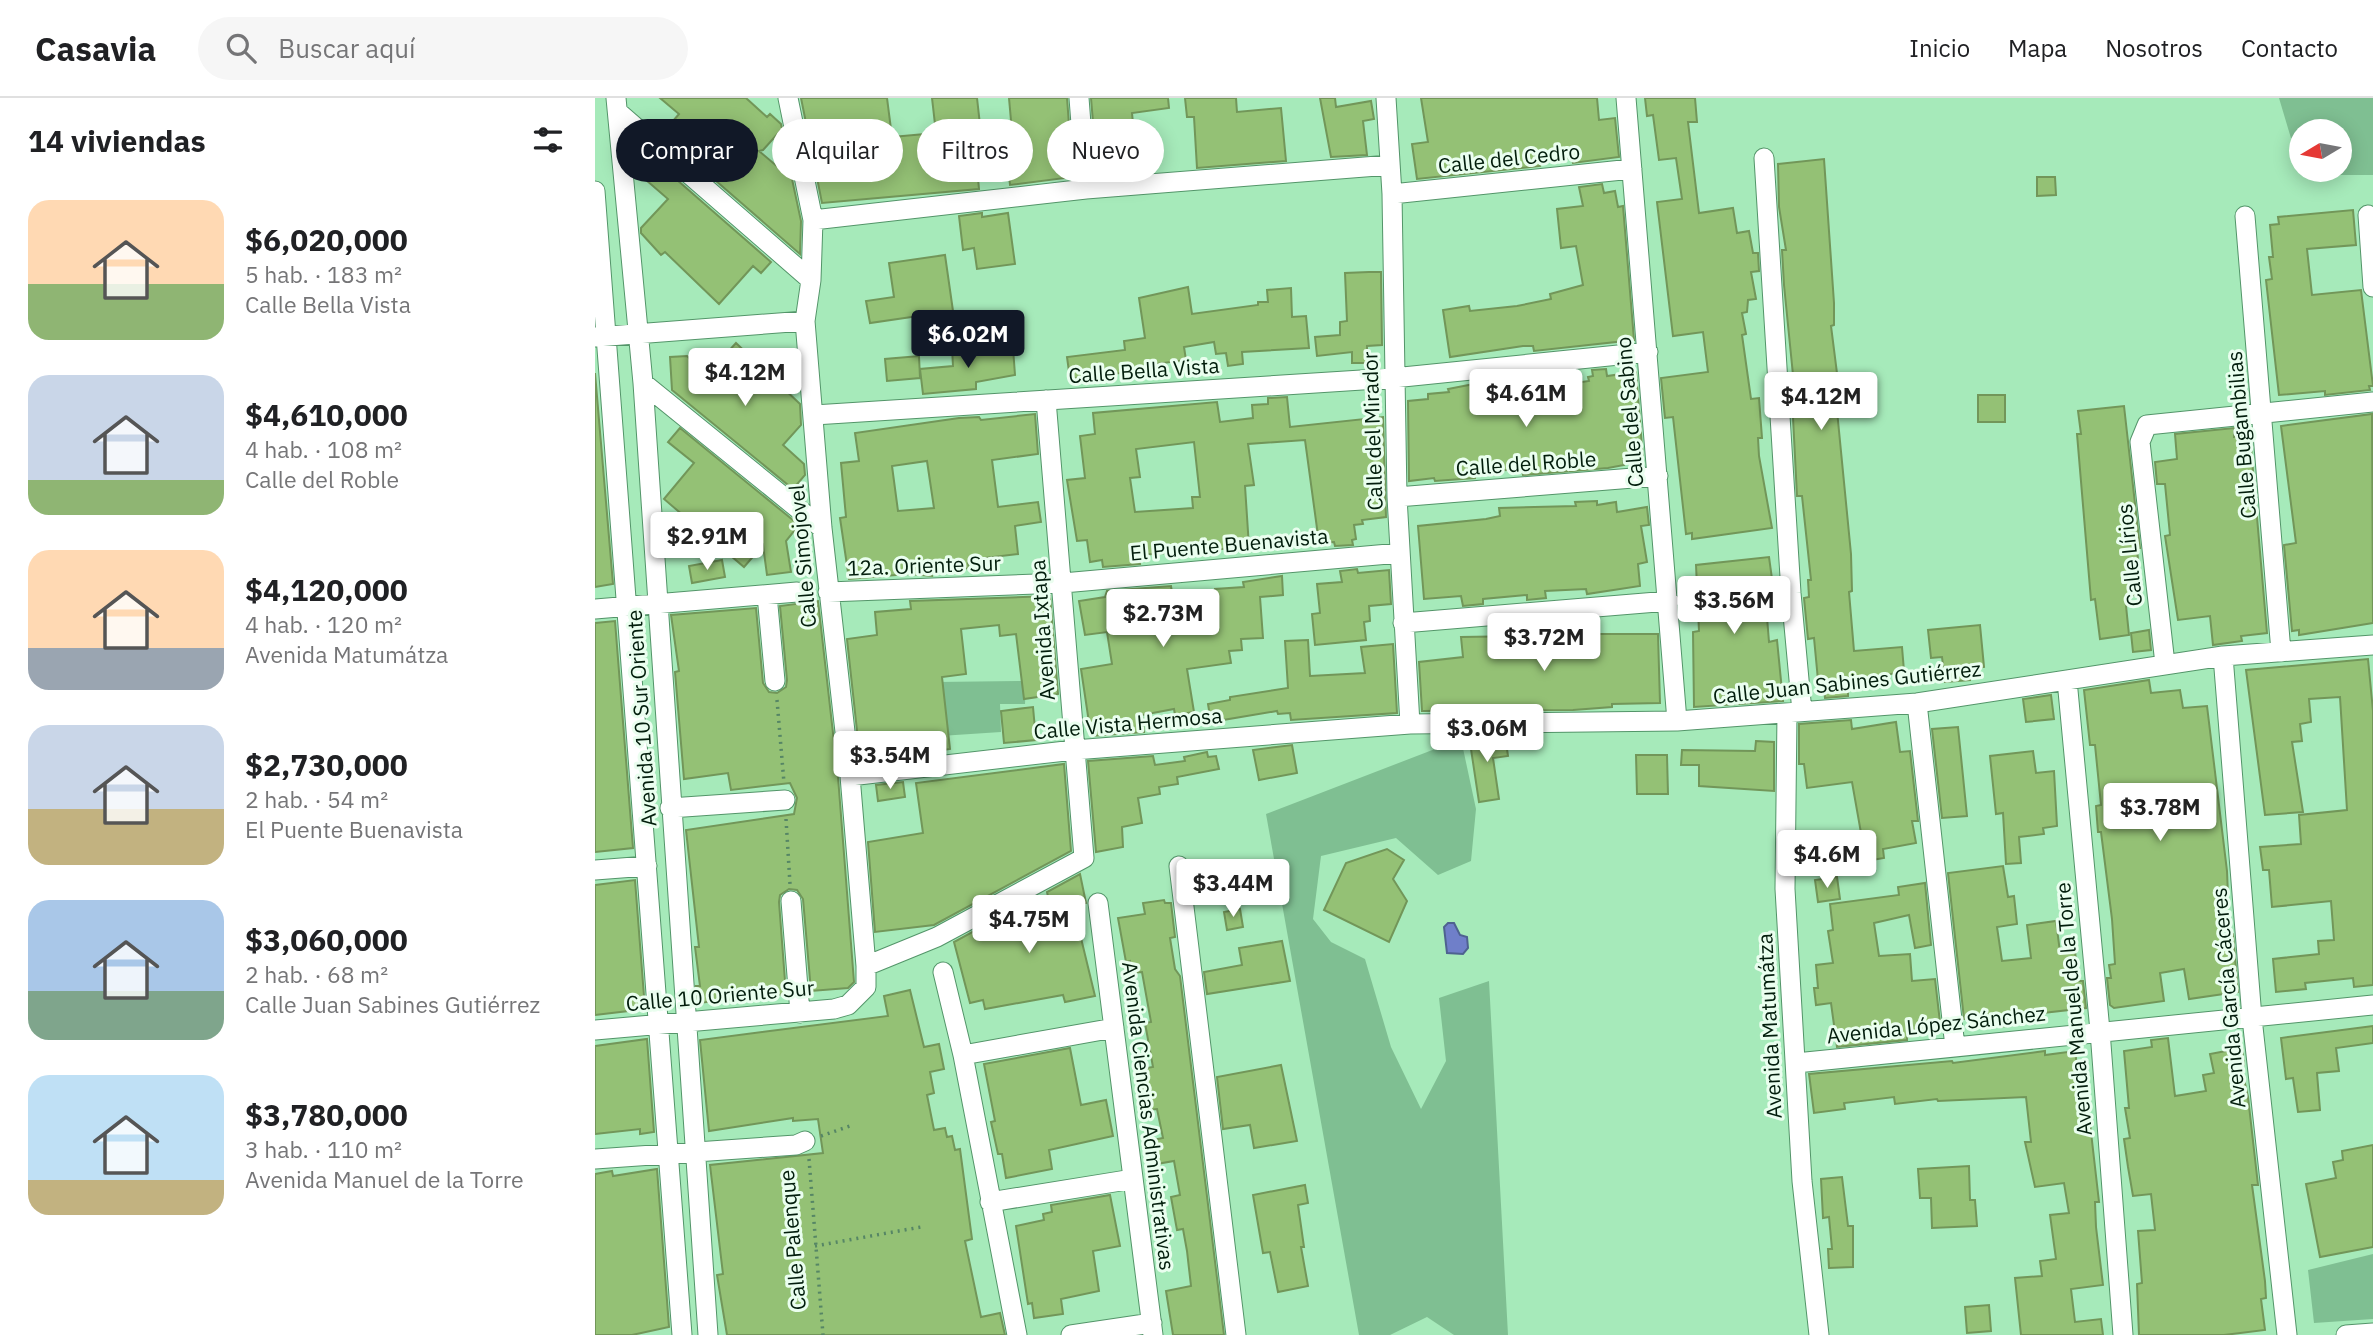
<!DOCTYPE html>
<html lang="es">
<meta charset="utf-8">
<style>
body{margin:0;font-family:"IBM Plex Sans",sans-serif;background:#f6f6f6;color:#202124;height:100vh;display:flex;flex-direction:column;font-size:26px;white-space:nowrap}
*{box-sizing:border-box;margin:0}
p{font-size:23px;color:#757577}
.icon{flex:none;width:38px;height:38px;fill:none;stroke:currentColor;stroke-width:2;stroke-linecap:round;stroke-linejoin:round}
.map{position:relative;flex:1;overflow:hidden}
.details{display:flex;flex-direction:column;background:#fff;width:595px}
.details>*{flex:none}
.top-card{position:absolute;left:21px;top:21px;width:665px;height:63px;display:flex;gap:14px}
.needle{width:46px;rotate:260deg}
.buttons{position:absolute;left:1694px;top:21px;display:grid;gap:14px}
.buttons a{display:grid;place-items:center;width:63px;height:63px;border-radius:50%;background:#fff;box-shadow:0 4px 18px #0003;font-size:35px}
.price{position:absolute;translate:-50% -60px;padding:0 16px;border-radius:7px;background:#fff;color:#222;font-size:23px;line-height:46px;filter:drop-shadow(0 2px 4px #0008)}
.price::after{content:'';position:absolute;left:50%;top:42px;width:21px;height:16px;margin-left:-10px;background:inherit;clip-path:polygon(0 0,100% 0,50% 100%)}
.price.selected{background:#111827;color:#fff}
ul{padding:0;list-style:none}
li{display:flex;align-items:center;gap:21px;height:175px;padding:0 28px}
li span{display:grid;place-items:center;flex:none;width:196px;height:140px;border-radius:21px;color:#555}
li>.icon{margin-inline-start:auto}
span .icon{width:84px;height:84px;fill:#fffc;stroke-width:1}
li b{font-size:30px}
h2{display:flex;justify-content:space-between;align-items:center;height:84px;padding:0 28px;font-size:30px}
.tag{padding:0 24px;border-radius:32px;background:#fff;box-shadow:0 4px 18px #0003;font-size:24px;line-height:63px}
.tag.selected{background:#111827;color:#fff}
header{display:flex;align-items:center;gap:42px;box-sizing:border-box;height:98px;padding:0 35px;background:#fff;border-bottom:2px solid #e0e0e0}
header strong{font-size:33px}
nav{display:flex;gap:38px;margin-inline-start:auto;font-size:24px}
.search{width:490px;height:63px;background:#f6f6f6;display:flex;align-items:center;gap:18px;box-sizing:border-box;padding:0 24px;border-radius:38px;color:#757577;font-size:26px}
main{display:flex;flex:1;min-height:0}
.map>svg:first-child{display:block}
</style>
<header>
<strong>Casavia</strong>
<div class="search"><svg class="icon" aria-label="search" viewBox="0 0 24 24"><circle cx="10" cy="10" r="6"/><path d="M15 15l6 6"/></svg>Buscar aquí</div>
<nav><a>Inicio</a><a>Mapa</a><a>Nosotros</a><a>Contacto</a></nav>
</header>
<main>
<section class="details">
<h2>14 viviendas<svg class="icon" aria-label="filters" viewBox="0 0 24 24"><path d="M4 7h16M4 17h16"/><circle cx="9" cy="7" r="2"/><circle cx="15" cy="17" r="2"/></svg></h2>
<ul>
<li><span style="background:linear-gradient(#ffd9b3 60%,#8fb573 0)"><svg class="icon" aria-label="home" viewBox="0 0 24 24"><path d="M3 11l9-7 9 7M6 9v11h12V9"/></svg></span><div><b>$6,020,000</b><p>5 hab. · 183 m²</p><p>Calle Bella Vista</p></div></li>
<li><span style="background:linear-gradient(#c9d6e8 75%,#8fb573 0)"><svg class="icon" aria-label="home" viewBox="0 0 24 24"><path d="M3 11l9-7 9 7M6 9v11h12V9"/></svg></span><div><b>$4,610,000</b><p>4 hab. · 108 m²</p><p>Calle del Roble</p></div></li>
<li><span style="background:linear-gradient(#ffd9b3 70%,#9aa5b1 0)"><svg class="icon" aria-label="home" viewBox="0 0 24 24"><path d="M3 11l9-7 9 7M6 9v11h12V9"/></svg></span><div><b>$4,120,000</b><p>4 hab. · 120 m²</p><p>Avenida Matumátza</p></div></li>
<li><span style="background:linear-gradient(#c9d6e8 60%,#c2b280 0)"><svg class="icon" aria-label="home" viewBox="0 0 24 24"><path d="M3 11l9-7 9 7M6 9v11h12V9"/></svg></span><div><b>$2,730,000</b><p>2 hab. · 54 m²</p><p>El Puente Buenavista</p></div></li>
<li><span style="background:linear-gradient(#a9c7e8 65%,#7fa58c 0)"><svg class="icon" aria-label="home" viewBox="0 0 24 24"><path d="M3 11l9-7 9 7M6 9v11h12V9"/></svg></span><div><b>$3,060,000</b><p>2 hab. · 68 m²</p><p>Calle Juan Sabines Gutiérrez</p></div></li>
<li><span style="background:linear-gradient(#bfe0f5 75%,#c2b280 0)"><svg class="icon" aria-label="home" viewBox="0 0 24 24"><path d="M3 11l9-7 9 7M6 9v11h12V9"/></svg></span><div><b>$3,780,000</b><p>3 hab. · 110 m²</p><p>Avenida Manuel de la Torre</p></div></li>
</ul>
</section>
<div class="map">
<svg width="1778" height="1237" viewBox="0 0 1778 1237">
<rect width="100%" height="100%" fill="#a6eaba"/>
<path fill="#7fbf92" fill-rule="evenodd" d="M1684 0H1778V77H1707ZM1706 33H1745V72H1706Z
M431 583 430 606H405L406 634 269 643 261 585Z
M866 641 881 711 876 763 843 777 801 740 726 758 718 821 736 844 770 861 796 949 826 1011 851 963 844 900 894 883 913 1237H859L832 1219 795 1237H764L671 716Z
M1778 1156V1221L1719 1225 1713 1172Z"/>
<path fill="#6f7fc9" stroke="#4e6290" stroke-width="2" d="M853 825H859L865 837 872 839 873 850 868 856 852 855 849 829Z"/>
<path fill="#94c175" stroke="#729659" stroke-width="2" fill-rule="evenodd" d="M65 0H151L172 19 175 16 186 26 187 31 168 52 164 53 197 81 206 123 205 156 67 36 84 16Z
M206 0H292L297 39 341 35 337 0H382L386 36 379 37 384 91 227 105Z
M414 0H472L478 79 415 87 411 45H418Z
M496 0H573L574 10 537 15 542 67 502 72Z
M590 0H641L642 14 686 10 691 63 602 70 599 19H592Z
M725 0H740L741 9 776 3 779 21 768 23 772 57 736 59Z
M826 0H1002L1004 22 1020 20 1024 59 978 65 977 60 944 64 945 68 822 81 817 46 833 44Z
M1050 0H1100L1102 24H1093L1104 115 1138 110 1142 135 1154 133 1158 155H1163L1164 173 1156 174 1161 201 1153 202 1152 214 1147 215 1151 236 1147 237 1156 301 1164 300 1167 340H1163L1164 358 1177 430 1097 441V435L1091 436 1078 319 1070 320 1066 280 1113 274 1108 234 1078 238 1062 104 1087 101 1081 60 1064 62 1058 17 1052 18Z
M58 61 176 164 166 175 158 168 124 206 70 154 66 157 46 135V130L73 101 51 82 54 79 48 73Z
M1229 61 1239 205V227L1236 228 1244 291 1240 292 1256 456 1257 493 1254 494 1259 553 1307 549 1309 573 1253 586V598L1230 600 1228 582H1223L1219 540 1213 541 1209 500 1214 499 1213 482H1216L1207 398H1202L1197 300 1200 297 1189 187 1187 152H1191L1184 109 1183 66Z
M1442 79H1460L1461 97 1442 98Z
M1007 86 1009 95 1020 93 1023 109 1028 108 1039 242 939 253 938 248H928L855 259 848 212 874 208 875 213 922 208 956 201 955 196 988 187 981 148 966 150 962 111 988 108 984 89Z
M1758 112 1761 147 1712 151 1717 197 1766 192 1778 288H1774L1775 292 1730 297V293L1684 297 1671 182 1677 181 1674 159H1678L1675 127 1684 126 1683 119Z
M387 115V119L413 115 420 166 382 171 379 150 368 152 364 118Z
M350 157 358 213 275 225 271 203 299 199 294 165Z
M774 174H786L787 247 772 248V265H757V254L722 258 720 239 745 237V224L752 223 750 175Z
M593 189 597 216 663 207V204H673L672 192 696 190 697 219 711 218 714 250 647 254 648 266 633 268 631 255 621 256 619 244 589 249 591 262 560 266 562 277 535 280 534 274 475 281 472 259 530 252 529 243 550 240 544 200Z
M141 245 205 306 206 327 188 347 209 366 210 377 198 391 77 292 75 259 92 258 112 277Z
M377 248V254L418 250 420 277 381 284V291L328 296 325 271 358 268 357 250Z
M324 258 325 280 292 283 290 261Z
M1011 271 1012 278 1041 274 1048 361 1028 363 1029 367 1013 370 928 377 927 370 880 376V380L840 383 839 380 814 383 813 303 833 301V296L854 294 853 291 879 286 882 303 916 299 914 286 960 282V288L994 283 993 279 998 278 997 272Z
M0 275 18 486 0 489Z
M1383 297H1410V324H1383Z
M692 299 695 329 788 319 791 419 767 422 768 426 759 427 761 441 757 442 758 447 740 448 739 444 724 445 710 342 653 346 659 387 650 388 654 449 544 457 545 466 508 469 507 462 495 464 492 442 482 443 472 382 490 380 485 338 500 336 498 315 622 304 625 324 658 320 657 307 673 306V300ZM599 344 605 399H597L598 410 540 414 535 380 545 379 541 351Z
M1529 308 1545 450H1542L1546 497 1530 498 1534 537 1505 541 1500 501 1496 502 1482 336H1486L1483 313Z
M440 316 443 356 397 362 403 409 443 404 446 424 420 428 423 456 389 460 390 463 373 465 374 470 336 474 337 478 313 476 254 481 245 420 251 419 246 365 264 363 260 335 364 320 384 319 386 322ZM332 363 339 410 303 413 297 368Z
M1777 316 1778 525 1704 537V532L1697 533 1689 447 1701 445 1686 328Z
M85 330 204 427 191 443 196 474 172 477 168 447 149 469 69 401 99 365 73 344Z
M1639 330V339L1655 338 1672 535 1646 538 1647 543 1618 547 1615 518 1583 522 1570 438 1575 437 1570 386H1562L1560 364 1582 361 1580 336Z
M1002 403V407L1021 404 1022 414 1052 409 1054 427 1046 428 1052 464 1043 466 1045 488 992 496 991 491 950 493 951 500 932 502V497L888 501V506L868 508 866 498 829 501 823 428 891 421 905 418 904 410 981 408 980 404Z
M1174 459 1177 481 1169 482 1174 544 1182 542 1188 603 1099 609 1098 534 1104 533 1101 467Z
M127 462 130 479 97 485 94 468Z
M762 471 763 475 794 472 796 506 774 508 775 523 769 524 771 542 720 547 717 516 725 515 722 486 747 484 745 473Z
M687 478 688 497 665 499 668 540 646 541 647 552 634 553 636 565 592 571 599 614 580 617 579 611 547 617 549 634 496 638 486 571 517 566 512 534 490 537 484 503 510 499 512 493 576 488 579 508 621 505 620 491 649 489 648 484Z
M455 498 463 596 429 601 421 536 405 538 404 527 366 531 371 576 347 579 355 651 277 663V659L265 660 252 541 282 537 280 514 316 511 315 503Z
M223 503 243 679 259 884 253 890 216 893 208 801 202 792 194 791 185 797 184 804 191 896 103 905 101 888H105L100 849H104L91 732 199 716 202 700 195 685 136 692 133 675 89 681 80 574 84 573 76 517 161 510 168 585 174 594 182 595 191 589 192 582 185 508Z
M20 523 38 750 0 754V525Z
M1385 527 1389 569 1374 571 1375 582 1350 584 1347 559 1336 560 1333 532Z
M953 531V536H1063L1065 605 1017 606V609L978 612 827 613 824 564 868 559 866 539 930 538V532Z
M1554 532 1556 552 1538 554 1536 535Z
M713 542 715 578 770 575 766 549 798 546 802 615 696 622 695 615 683 616 682 613 616 624 613 606 635 602V599L693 590 690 543Z
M1773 561 1778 613V887L1759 889 1758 880 1710 885 1711 891 1681 894 1678 861 1724 856 1723 843 1739 842 1736 803 1677 809 1674 772H1668L1665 749 1706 746 1704 717 1752 712 1745 599 1714 601 1716 624 1705 626 1707 643 1697 644 1708 714 1670 717 1651 572Z
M1554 582 1556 595 1585 592 1588 610 1612 608 1632 773 1633 797 1621 799 1626 837 1638 836 1643 894 1594 901 1589 871 1565 875 1569 903 1519 910 1515 907 1512 880H1516L1514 867 1520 866 1517 821 1506 734H1503L1501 708 1506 707 1500 647H1495L1489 592Z
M1456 597 1459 621 1431 624 1428 601Z
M438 609 441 642 409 645 406 613Z
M1256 622 1257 631 1301 624 1305 654 1315 653 1323 723H1317L1321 745 1288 751 1289 760 1271 763 1257 684 1212 690 1209 666H1204V626Z
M1363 629 1372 718 1347 720 1337 631Z
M910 637 913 658 898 660 904 701 884 704 874 638Z
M1161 643 1179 644V693L1104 688V667H1086L1087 652 1160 653Z
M697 647 702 675 664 682 658 652Z
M1438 653 1441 675 1459 673 1462 728 1448 730 1449 736 1424 739 1426 765 1411 766 1408 715 1401 716 1395 658Z
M612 654 613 659 621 658 624 671 582 679 583 686 564 689 565 696 543 700 547 725 527 729 528 749 501 754 493 663 558 658 560 667 590 663 589 659Z
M1041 657H1072L1073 696H1042Z
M469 666 476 753 339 827 280 834 273 744 328 735 321 685Z
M308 684 310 699 283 703 281 687Z
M792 751 809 762 798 781 812 803 794 844 729 812 751 765Z
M1408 768 1413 799 1419 798 1422 826 1402 829 1407 863 1436 860 1432 827 1461 823 1465 854 1480 853 1483 883H1488L1491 910 1412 919 1413 928 1398 929 1397 918 1369 921 1353 775Z
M485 776 491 805 478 807 500 898 470 904 468 897 390 911 388 902 375 905 359 844 412 815 413 820 456 812 452 794Z
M1242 779 1245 801 1223 804 1220 782Z
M40 782 50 911 0 917V787Z
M1330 785 1336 847 1320 850 1314 817 1279 825 1284 858 1315 856 1317 883 1340 881 1346 933 1312 939V942L1242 949 1236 905 1221 907 1219 890H1223L1221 867 1238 865 1233 833 1238 832 1235 806 1304 797 1303 789Z
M569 802 570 805H576L580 839 575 840 580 871 585 878 629 1237H578L571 1193 596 1188 592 1153 588 1131 582 1132 576 1099 585 1097 579 1063 556 1067 552 1043 568 1040 562 1011 552 1012 545 971 558 969 550 925 556 924 547 874 537 875 535 863 531 864 523 820 550 816 548 805Z
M645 811 648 829 632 832 629 814Z
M687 843 695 883 612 896 609 874 647 867 644 850Z
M315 892 329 949 344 946 349 971 335 974 339 995 332 997 339 1032 350 1030 352 1039 357 1038 360 1052 365 1051 377 1141 370 1143 386 1219 405 1215 410 1237H132L122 1177 128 1176 115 1067 228 1055 223 1021 198 1023V1020L114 1033 105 942 293 918 289 898Z
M1778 928V945L1741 950 1744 973 1722 975 1725 1012 1703 1014 1698 980 1691 981 1686 940Z
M1573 940 1580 998 1611 993 1608 977 1619 975 1615 956 1647 950 1649 967 1646 968 1653 999 1663 1087H1657L1670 1183 1671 1200 1666 1201 1670 1232 1629 1237H1544L1542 1186 1547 1185 1543 1133 1560 1132 1556 1096 1538 1098 1533 1069 1529 1041 1535 1040 1530 1010H1534L1529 953 1557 949 1556 942Z
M52 941 59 1034 45 1036V1031L0 1036V948Z
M475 950 486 1007 511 1002 518 1038 454 1052 457 1071 411 1080 407 1056H403L396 1024 400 1023 389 966Z
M1450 953V957L1480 953 1484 983 1490 982 1504 1104H1500L1501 1129 1508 1187 1476 1191 1480 1224 1506 1221 1508 1237H1426L1420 1180 1447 1178 1445 1163 1461 1161 1455 1117 1474 1115 1469 1085 1440 1089 1430 1044H1436L1431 999 1343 1003 1342 1001 1300 1006 1299 999 1249 1005 1250 1011 1219 1015 1214 976 1357 963 1358 965Z
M686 967 702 1043 659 1050 655 1027 628 1031 622 979Z
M1778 1047V1149L1725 1159 1711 1086 1741 1080 1738 1064 1748 1062 1747 1053Z
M1374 1068 1375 1102H1380L1382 1128 1337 1130 1336 1100H1325L1323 1071Z
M62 1071 74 1229 37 1237H0V1076L17 1073 18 1078Z
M1247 1079 1253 1128H1258V1169L1234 1170 1233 1151H1237L1234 1119 1228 1120 1226 1081Z
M710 1087 713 1105 703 1107 709 1149H706L713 1188 683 1194 675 1154 668 1155 658 1097Z
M515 1097 525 1148 498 1153 504 1193 466 1201 468 1216 439 1220 437 1205 433 1206 421 1128 449 1122 448 1116 457 1114 456 1107Z
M1394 1207 1396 1233 1372 1235 1370 1209Z"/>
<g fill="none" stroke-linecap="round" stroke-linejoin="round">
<defs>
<path id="minor" d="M21 0 48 285 113 1237
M484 0 491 91
M791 0 797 96 802 399 815 626
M1031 0 1082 623
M24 15 216 182
M1169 60 1196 495 1207 614
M0 93 87 1237
M797 96 1037 71
M1773 117 1778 189
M1650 118 1686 554
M218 122 491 91 795 67
M1 239 210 223
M48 285 227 430
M219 317 798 280 1053 254
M802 399 1063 378
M233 494 468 485 805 455
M172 497 180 583
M0 511 202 494
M808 525 1074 503
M1628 558 1657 920 1692 1237
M1570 566 1545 344 1552 327 1778 304
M1472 582 1505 933 1528 1237
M1322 605 1360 949
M1192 615 1190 791 1207 1083 1224 1237
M255 678 479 652 815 626 1082 623 1322 605 1628 558 1778 547
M75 710 190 702
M584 768 641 1237
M0 772 52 768
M196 803 205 915
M503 805 558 1237
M271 868 342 839 489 760 451 302
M348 874 368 957 422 1237
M0 932 239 911 253 907 271 889V868L255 678 227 430 210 223 216 182 218 122 193 0
M368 957 519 930
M1201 965 1778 907
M0 1061 201 1047 210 1043
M395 1104 538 1081
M476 1237 557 1225
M1751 1237 1778 1235"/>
</defs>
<use href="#minor" stroke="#539569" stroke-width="21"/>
<path stroke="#568665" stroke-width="3.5" stroke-dasharray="2 5" stroke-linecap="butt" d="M182 602 189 685
M191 721 195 786
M226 1038 255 1028
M214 1061 228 1237
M220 1148 326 1129"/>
<use href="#minor" stroke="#fff" stroke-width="19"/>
</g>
<g text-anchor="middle" stroke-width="6" stroke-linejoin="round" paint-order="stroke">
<g font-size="21" fill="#021d0c" stroke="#eafeef">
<text transform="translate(914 61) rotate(-6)" y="7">Calle del Cedro</text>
<text transform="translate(549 273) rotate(-4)" y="7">Calle Bella Vista</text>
<text transform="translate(1035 314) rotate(-95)" y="7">Calle del Sabino</text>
<text transform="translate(778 333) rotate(-92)" y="7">Calle del Mirador</text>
<text transform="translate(1647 337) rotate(-95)" y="7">Calle Bugambilias</text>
<text transform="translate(931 366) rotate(-4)" y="7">Calle del Roble</text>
<text transform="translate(634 447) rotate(-5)" y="7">El Puente Buenavista</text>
<text transform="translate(1535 457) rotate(-96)" y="7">Calle Lírios</text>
<text transform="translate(208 458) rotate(-95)" y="7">Calle Simojovel</text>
<text transform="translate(329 468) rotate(-2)" y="7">12a. Oriente Sur</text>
<text transform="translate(448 532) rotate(-94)" y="7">Avenida Ixtapa</text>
<text transform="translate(1252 585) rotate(-6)" y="7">Calle Juan Sabines Gutiérrez</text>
<text transform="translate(47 620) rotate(-94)" y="7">Avenida 10 Sur Oriente</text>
<text transform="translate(533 626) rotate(-5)" y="7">Calle Vista Hermosa</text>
<text transform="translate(125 898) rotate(-5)" y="7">Calle 10 Oriente Sur</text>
<text transform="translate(1634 900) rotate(-95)" y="7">Avenida García Cáceres</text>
<text transform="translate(1479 911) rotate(-95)" y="7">Avenida Manuel de la Torre</text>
<text transform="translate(1341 927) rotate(-6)" y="7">Avenida López Sánchez</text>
<text transform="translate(1175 928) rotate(-93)" y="7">Avenida Matumátza</text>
<text transform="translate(553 1018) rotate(83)" y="7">Avenida Ciencias Administrativas</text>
<text transform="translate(198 1142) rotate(-95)" y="7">Calle Palenque</text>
</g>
</g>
</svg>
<div class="buttons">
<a><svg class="needle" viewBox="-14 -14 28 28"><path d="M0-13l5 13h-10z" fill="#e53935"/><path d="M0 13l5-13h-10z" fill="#757577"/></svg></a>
</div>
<b class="price selected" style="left:373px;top:272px">$6.02M</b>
<b class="price" style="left:150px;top:310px">$4.12M</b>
<b class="price" style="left:931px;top:331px">$4.61M</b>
<b class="price" style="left:1226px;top:334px">$4.12M</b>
<b class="price" style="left:112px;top:474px">$2.91M</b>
<b class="price" style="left:1139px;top:538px">$3.56M</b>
<b class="price" style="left:568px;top:551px">$2.73M</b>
<b class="price" style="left:949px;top:575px">$3.72M</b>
<b class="price" style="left:892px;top:666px">$3.06M</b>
<b class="price" style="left:295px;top:693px">$3.54M</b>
<b class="price" style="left:1565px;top:745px">$3.78M</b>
<b class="price" style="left:1232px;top:792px">$4.6M</b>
<b class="price" style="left:638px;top:821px">$3.44M</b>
<b class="price" style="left:434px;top:857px">$4.75M</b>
<div class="top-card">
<a class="tag selected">Comprar</a>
<a class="tag">Alquilar</a>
<a class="tag">Filtros</a>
<a class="tag">Nuevo</a>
</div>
</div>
</main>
